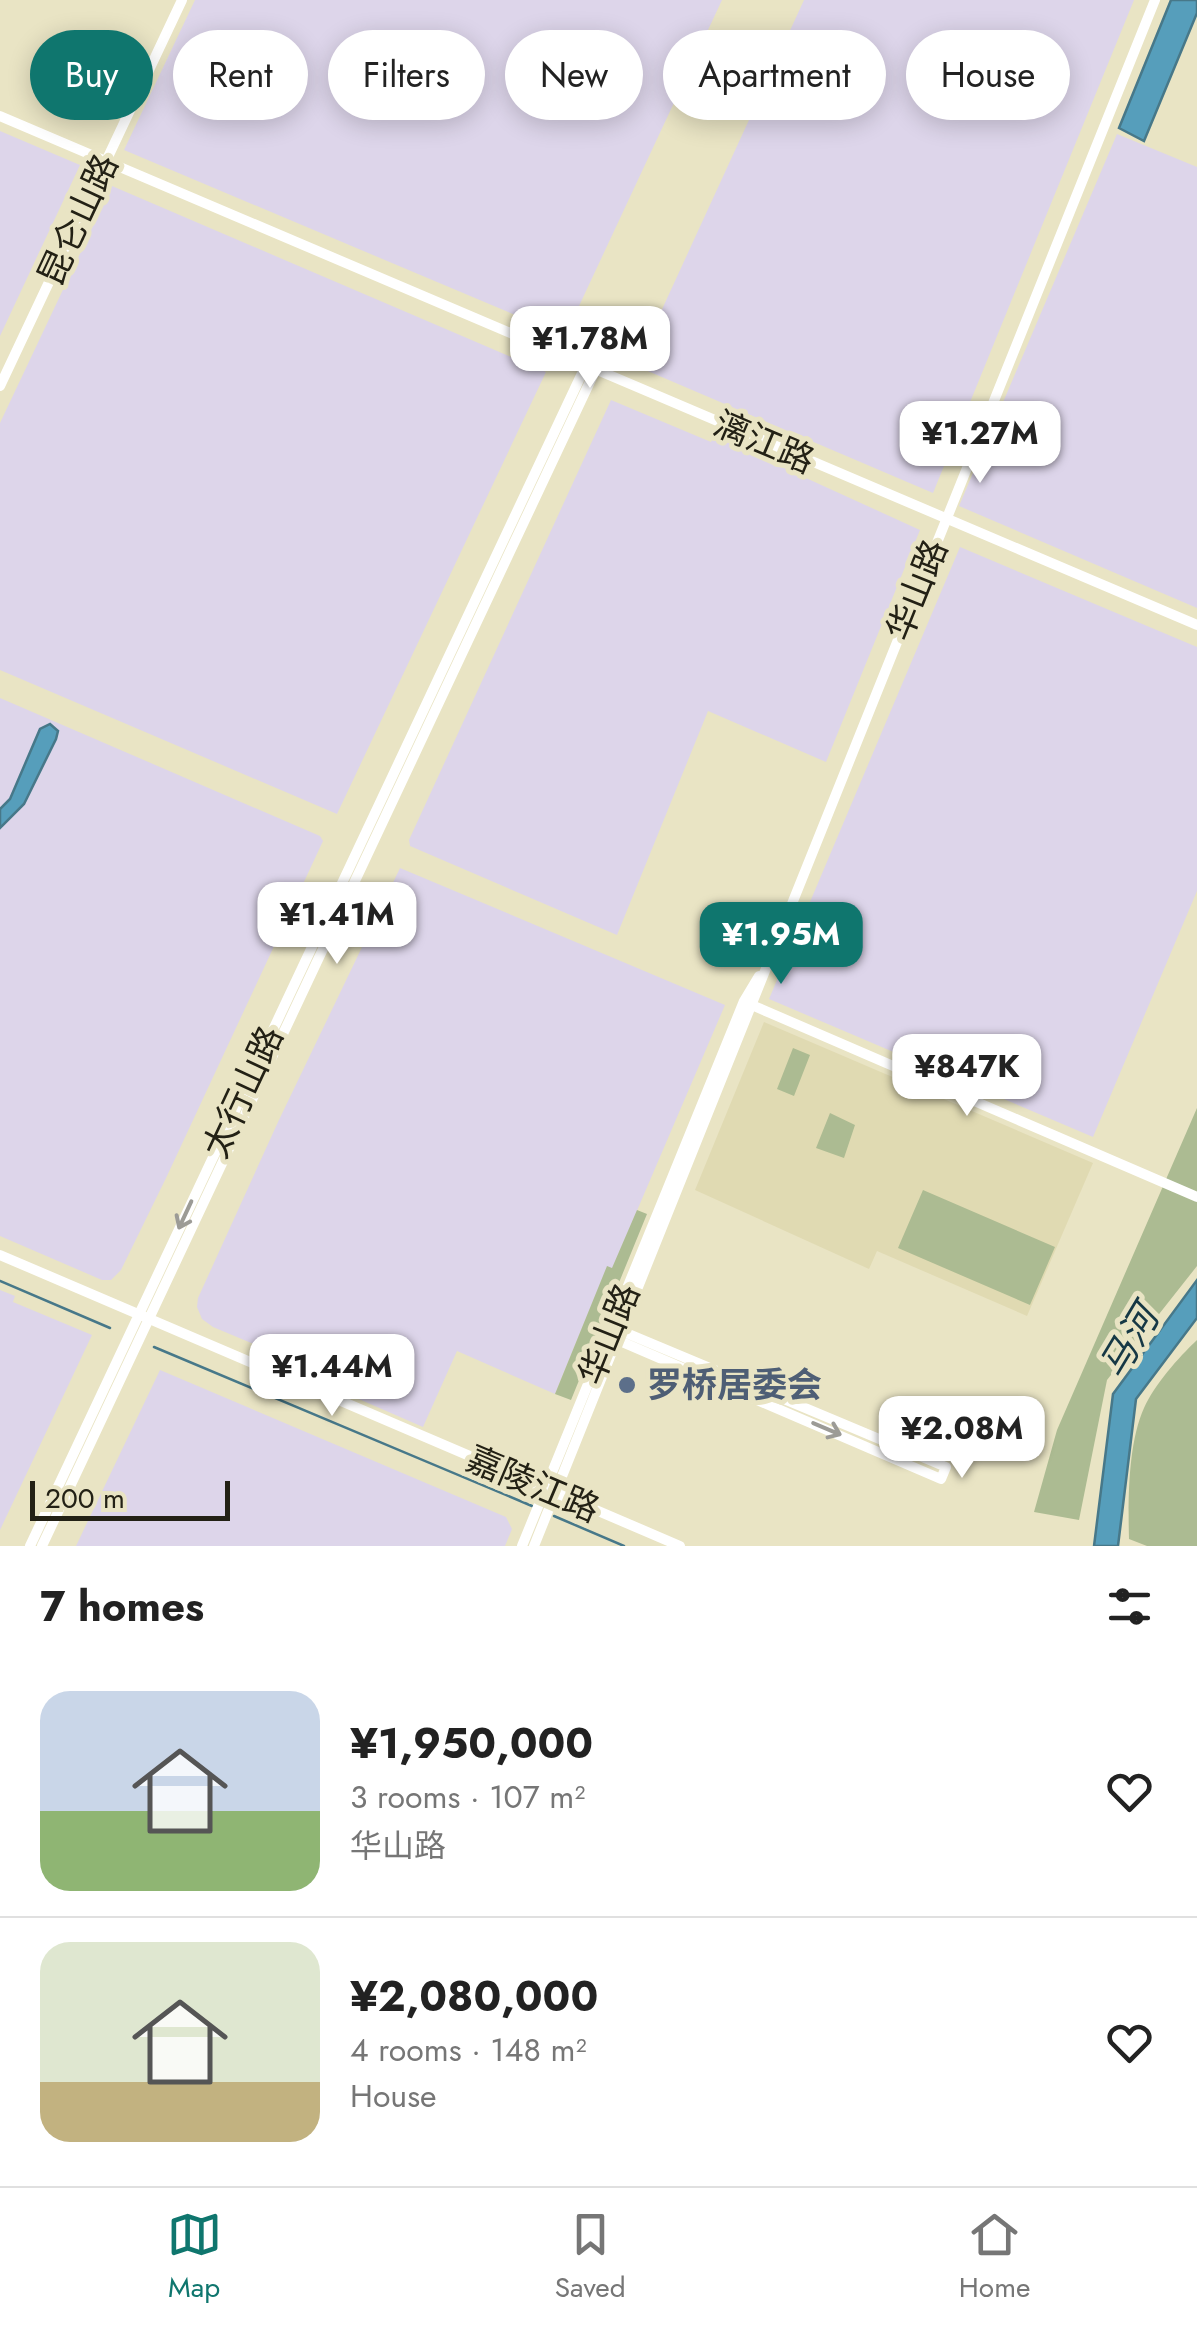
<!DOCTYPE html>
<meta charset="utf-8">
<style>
body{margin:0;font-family:Jost,"Noto Sans SC",sans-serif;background:#f6f6f6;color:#222;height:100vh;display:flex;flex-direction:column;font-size:38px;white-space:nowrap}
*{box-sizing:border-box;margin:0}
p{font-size:32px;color:#767676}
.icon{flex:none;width:55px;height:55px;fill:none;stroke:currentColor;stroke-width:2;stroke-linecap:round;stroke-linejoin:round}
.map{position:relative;height:1546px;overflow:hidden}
.details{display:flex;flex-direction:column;background:#fff;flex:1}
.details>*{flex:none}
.guide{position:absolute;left:30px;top:30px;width:1138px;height:90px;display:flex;gap:20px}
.scale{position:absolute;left:30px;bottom:25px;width:200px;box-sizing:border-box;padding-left:10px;border:5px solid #232115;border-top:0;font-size:28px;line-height:35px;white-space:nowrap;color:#232115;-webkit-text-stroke:8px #e9e4c4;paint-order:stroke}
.price{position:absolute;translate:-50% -85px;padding:0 22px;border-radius:20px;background:#fff;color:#222;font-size:32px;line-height:65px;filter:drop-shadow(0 2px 5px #0008)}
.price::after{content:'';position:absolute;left:50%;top:60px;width:30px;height:22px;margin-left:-15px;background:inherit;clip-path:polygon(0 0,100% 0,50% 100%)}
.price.on{background:#0f766e;color:#fff}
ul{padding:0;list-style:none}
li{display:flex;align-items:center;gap:30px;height:250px;padding:0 40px}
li+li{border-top:2px solid #e0e0e0}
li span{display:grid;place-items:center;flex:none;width:280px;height:200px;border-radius:30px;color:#555}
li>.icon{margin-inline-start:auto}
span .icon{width:120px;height:120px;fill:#fffc;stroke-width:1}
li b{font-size:42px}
h2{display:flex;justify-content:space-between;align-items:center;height:120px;padding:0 40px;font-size:42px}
.pill{padding:0 35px;border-radius:45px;background:#fff;box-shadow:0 5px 25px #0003;font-size:35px;line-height:90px}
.pill.on{background:#0f766e;color:#fff}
.tab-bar{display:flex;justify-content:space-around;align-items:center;height:140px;border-top:2px solid #e0e0e0;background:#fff;font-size:28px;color:#767676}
.tab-bar a{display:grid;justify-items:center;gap:5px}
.tab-bar .on{color:#0f766e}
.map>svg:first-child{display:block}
</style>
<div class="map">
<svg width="1197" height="1546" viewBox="0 0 1197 1546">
<rect width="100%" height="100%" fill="#e9e4c4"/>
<path fill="#ddd5ea" d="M195 0H722L565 336 124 150Z
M804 0H1134L933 493 636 366Z
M0 131 80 165 0 336Z
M1117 134 1197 167V608L959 506Z
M112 186 546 372 337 814 0 670V423Z
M611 400 711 442 714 436 920 530 826 762 708 711 617 935 410 846 409 840Z
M960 547 1197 647V891L1093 1137 769 999Z
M0 698 320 836 323 841 167 1176 121 1270 111 1280H102L0 1236Z
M400 868 725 1005 612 1269 607 1267 555 1394 457 1351 423 1427 322 1383 325 1374 213 1327 202 1319 197 1307 198 1298 278 1122Z
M0 1290 15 1296 13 1302 92 1335 0 1530Z
M160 1370 506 1517 512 1529 505 1546H76Z"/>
<path fill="#e0dab2" d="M764 1022 1093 1163 1027 1316 877 1251 869 1269 695 1190Z"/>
<path fill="#acbb92" d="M793 1048 810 1055 794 1096 777 1089Z
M1197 1108V1266L1107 1380 1079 1520 1034 1512 1057 1430Z
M830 1113 855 1125 844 1158 816 1148Z
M923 1190 1055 1247 1030 1305 898 1248Z
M637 1210 647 1214 571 1400 555 1394 607 1266 612 1268Z
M1197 1340V1546H1147L1129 1539C1128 1501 1128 1443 1144 1408 1155 1384 1178 1358 1197 1340Z"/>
<path fill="#569ebb" stroke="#477889" stroke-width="2.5" d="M1171 0H1197V13L1144 141 1119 128Z
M50 724 58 731 56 739 24 804 0 828V809L10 799 40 729Z
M1197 1280V1318L1136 1399 1118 1546H1094L1113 1394Z"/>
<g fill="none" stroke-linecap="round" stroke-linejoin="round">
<path stroke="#477889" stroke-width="2.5" d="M0 1281 110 1328
M154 1347 532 1506
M554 1516 624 1546"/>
<path stroke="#fff" stroke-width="10" d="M0 116 1197 625
M0 386 182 0
M754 1006 1197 1197
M0 1255 680 1546
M608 1336 941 1479 946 1467 612 1327
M30 1546 585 367
M42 1546 595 371
M522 1546 744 1001 759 976
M534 1546 1155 0"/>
</g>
<defs><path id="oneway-shaft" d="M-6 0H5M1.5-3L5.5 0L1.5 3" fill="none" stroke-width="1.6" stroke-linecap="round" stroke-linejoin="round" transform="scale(2.5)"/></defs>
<g stroke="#9c9b96">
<use href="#oneway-shaft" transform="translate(185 1215) rotate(115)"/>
<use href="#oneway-shaft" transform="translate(827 1429) rotate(23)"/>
</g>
<circle fill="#5c6f8a" stroke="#e9e4c4" stroke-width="4" cx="627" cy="1385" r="10"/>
<g text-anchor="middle" stroke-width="10" stroke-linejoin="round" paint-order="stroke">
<g font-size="35" fill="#232115" stroke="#e9e4c4">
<text transform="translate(78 220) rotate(-65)" y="12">昆仑山路</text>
<text transform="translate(764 442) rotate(23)" y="12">漓江路</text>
<text transform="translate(917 590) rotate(-68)" y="12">华山路</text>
<text transform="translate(243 1092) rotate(-65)" y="12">太行山路</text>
<text transform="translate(609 1334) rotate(-68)" y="12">华山路</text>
<text transform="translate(533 1484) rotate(23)" y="12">嘉陵江路</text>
</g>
<g font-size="35" font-weight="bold" fill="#4e5e75" stroke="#e9e4c4" text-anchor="start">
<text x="647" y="1397">罗桥居委会</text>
</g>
<g font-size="38" font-style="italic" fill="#163845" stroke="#e9e4c4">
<text transform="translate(1129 1342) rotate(-59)" y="13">马河</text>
</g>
</g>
</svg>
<div class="scale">200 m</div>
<b class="price" style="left:590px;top:391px">¥1.78M</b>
<b class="price" style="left:980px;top:486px">¥1.27M</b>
<b class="price" style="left:337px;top:967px">¥1.41M</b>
<b class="price on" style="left:781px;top:987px">¥1.95M</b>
<b class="price" style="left:967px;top:1119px">¥847K</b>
<b class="price" style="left:332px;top:1419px">¥1.44M</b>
<b class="price" style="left:962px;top:1481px">¥2.08M</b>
<div class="guide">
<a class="pill on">Buy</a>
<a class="pill">Rent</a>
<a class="pill">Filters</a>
<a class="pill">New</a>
<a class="pill">Apartment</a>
<a class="pill">House</a>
</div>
</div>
<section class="details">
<h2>7 homes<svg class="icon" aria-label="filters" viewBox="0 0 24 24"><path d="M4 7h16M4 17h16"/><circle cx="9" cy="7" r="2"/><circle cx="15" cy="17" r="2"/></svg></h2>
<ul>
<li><span style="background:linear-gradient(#c9d6e8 60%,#8fb573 0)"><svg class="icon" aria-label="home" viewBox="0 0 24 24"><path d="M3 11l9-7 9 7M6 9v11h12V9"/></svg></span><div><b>¥1,950,000</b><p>3 rooms · 107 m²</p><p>华山路</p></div><svg class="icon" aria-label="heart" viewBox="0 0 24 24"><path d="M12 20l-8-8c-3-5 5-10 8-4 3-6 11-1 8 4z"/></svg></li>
<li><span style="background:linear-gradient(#dfe7d0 70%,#c2b280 0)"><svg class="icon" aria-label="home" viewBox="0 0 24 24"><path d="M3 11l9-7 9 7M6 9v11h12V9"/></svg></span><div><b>¥2,080,000</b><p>4 rooms · 148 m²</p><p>House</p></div><svg class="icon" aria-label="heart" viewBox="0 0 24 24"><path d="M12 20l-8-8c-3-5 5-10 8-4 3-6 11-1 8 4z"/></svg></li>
</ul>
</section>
<nav class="tab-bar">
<a class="on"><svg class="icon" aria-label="map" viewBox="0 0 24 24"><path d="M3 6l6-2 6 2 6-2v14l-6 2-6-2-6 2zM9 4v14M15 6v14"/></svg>Map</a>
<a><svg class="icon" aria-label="saved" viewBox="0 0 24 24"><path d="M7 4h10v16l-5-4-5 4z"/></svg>Saved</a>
<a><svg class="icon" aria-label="home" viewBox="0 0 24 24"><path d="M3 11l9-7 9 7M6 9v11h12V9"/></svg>Home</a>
</nav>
